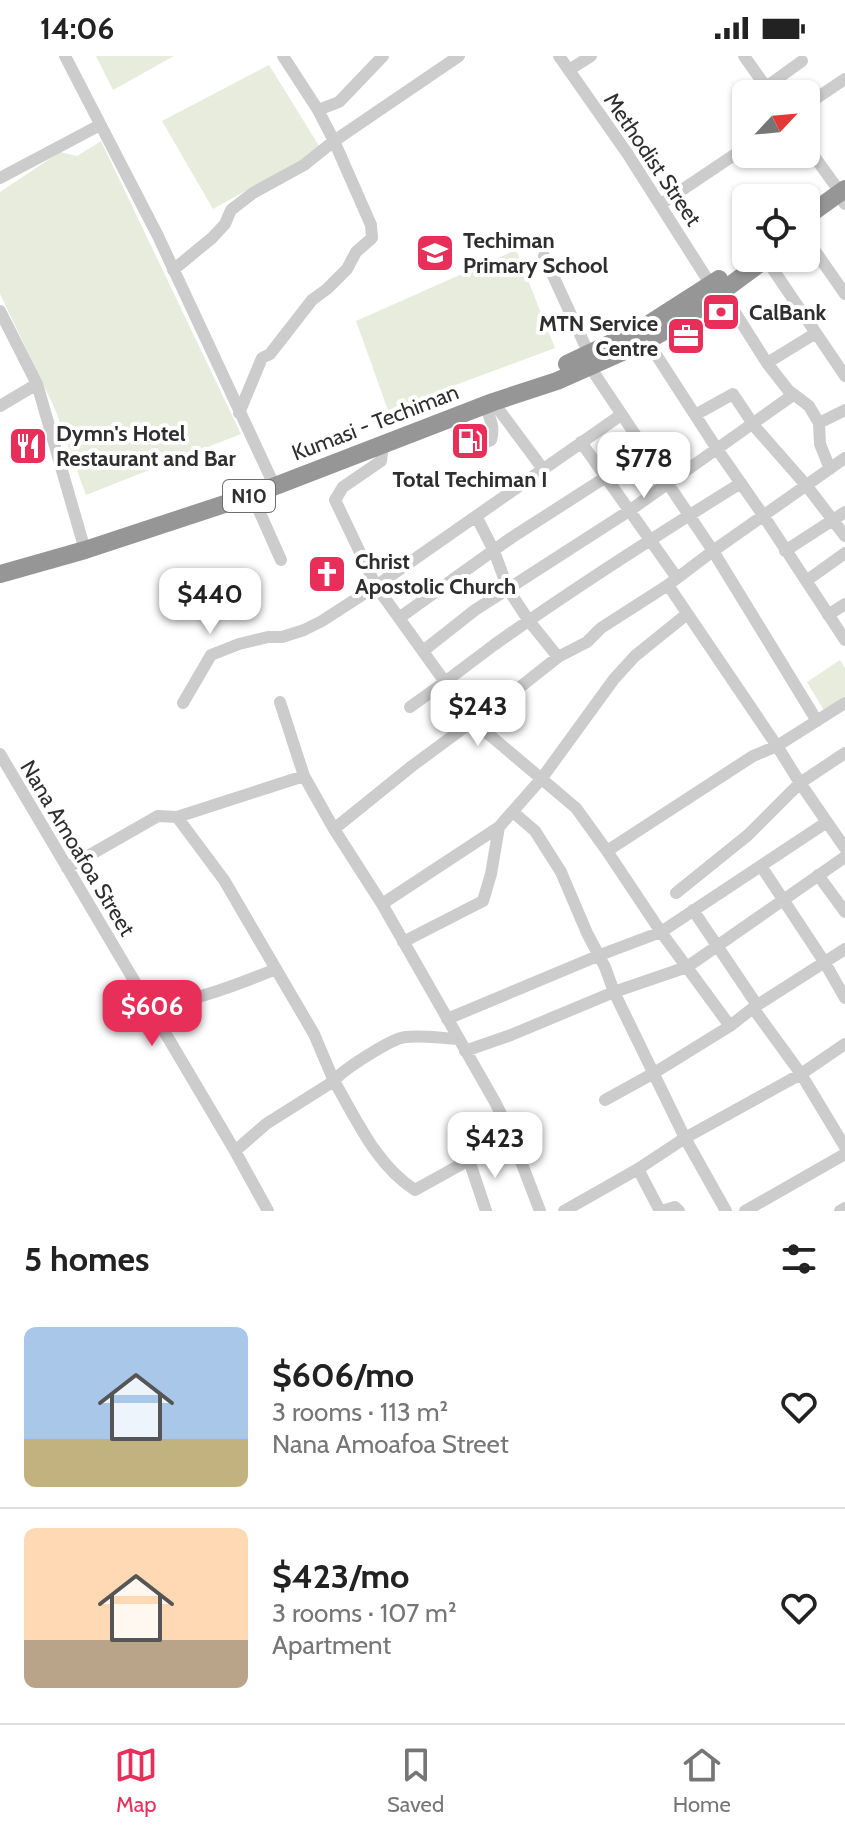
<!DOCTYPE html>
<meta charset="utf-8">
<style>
body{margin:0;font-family:Cabin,sans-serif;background:#f6f6f6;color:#222;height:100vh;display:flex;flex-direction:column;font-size:30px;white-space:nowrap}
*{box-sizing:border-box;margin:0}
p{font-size:26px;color:#767676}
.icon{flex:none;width:44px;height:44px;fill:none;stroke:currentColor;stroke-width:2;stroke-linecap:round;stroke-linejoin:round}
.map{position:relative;height:1155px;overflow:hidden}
.drawer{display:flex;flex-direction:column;background:#fff;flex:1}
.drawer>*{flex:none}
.needle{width:52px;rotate:64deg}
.tools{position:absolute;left:732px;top:24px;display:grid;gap:16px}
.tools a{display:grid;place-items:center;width:88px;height:88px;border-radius:12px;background:#fff;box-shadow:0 2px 6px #0004;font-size:40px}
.price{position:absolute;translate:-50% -68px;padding:0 18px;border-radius:16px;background:#fff;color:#222;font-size:26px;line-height:52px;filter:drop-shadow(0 2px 4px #0008)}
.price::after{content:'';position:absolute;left:50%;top:48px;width:24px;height:18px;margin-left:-12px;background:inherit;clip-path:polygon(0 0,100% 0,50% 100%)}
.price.selected{background:#e82f5a;color:#fff}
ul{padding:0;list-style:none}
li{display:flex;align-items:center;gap:24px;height:200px;padding:0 24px}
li+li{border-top:2px solid #e0e0e0}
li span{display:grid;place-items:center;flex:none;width:224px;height:160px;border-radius:12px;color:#555}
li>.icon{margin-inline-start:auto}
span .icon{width:96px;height:96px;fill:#fffc;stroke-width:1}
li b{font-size:34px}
h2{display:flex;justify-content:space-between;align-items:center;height:96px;padding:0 24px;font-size:34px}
.status{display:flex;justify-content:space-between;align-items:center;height:56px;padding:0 40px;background:#fff;direction:ltr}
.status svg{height:22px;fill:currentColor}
.dock{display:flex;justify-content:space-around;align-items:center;height:112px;border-top:2px solid #e0e0e0;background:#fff;font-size:22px;color:#767676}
.dock a{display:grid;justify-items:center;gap:4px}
.dock .selected{color:#e82f5a}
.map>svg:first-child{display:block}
</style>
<div class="status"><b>14:06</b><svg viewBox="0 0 49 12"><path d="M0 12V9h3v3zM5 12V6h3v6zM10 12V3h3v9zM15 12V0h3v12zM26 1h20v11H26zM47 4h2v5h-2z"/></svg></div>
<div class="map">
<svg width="845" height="1155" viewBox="0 0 845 1155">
<rect width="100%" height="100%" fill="#fff"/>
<path fill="#e7ecdc" d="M96 0H174L113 34Z
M269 9 321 93 213 153 162 65Z
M101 85 241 378 86 439 55 353 0 238V136L60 96 77 100Z
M516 194 555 292 388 354 356 265Z
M840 604 845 612V644L825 656 807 626Z"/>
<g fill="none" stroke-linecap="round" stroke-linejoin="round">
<path stroke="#ccc" stroke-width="12" d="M65 0 158 180 275 431
M559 0 627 97 711 229
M744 0 771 38
M569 14 591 0
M766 31 802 5
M806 49 845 23
M318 54 339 46 383 0
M806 89 840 136
M0 122 100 69
M844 147 845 148
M661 148 746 91
M806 182 845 238
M544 200 589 298
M766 203 845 320
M173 214 212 182 225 168 231 154 253 137 304 109 334 85 459 0
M722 236 767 307 788 334 809 350 819 367 820 388 830 413
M0 255 37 328 85 494
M644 280 717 393 763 459 845 584
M767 307 816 277
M590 311 713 495 817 665
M493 346 543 413
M0 350 37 328
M239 357 262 302 270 298 312 244 327 233 347 213 356 196 372 182 371 169 334 85 318 54 283 0
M695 359 733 338 755 371 806 429 845 480
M456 361 468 386 475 391 491 384C495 371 490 362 485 350
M819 367 845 354
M581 386 677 522
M383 388 381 405 343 431 335 444 376 530 473 665 576 752 607 795 661 876 730 970
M252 439 281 504
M476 460 494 495 508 533 529 565 558 601
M785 495 845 456
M806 525 845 497
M668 529 777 690 800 727 845 792
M828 559 845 548
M399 562 511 482 606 421 644 392
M423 595 475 554 629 455 793 339
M280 646 304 720
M183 647 211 599 239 588 268 581H282L304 574 322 565 376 530 621 359
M410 651C439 631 466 610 494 589 574 532 657 479 741 427
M0 698 235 1095 268 1155
M513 756 535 775 561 816 587 877 605 911 614 936 685 1082 726 1155
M177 761 224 824 314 978 334 1025 266 1068 235 1095
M334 773 412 710 473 665 495 651 558 601 587 586 601 572 668 529 713 495 845 402
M607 795 753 700 777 690 845 647
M761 810 825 907 845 942
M67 812 158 760 177 761 304 720 334 773 382 848 495 1046 509 1074 540 1155
M818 819 845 856
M676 837 748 779 800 727 845 697
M382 848 499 771
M693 854 757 949
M403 886 483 845 491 818 499 771 542 722 614 623 635 600 687 558
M753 952 801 1018 845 1091
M151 954C170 947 189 944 208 938 231 931 254 922 276 913
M447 963 600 899 661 876 827 766
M458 983C441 982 422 979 405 981 391 983 342 1014 334 1025 357 1064 376 1109 415 1134L469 1104 509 1074
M465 995 511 979 614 936 687 911 845 801
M605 1044 654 1017 730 970 753 952 845 893
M469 1104 486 1155
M638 1113 660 1155
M564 1155 638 1113 685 1082 801 1018 845 988
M662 1155 675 1151 679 1155
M745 1155 845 1098
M840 1155 845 1152"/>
<path stroke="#969696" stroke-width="18" d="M806 161 845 133
M567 308 641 273 719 223
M0 518 85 494 252 439 493 346 557 325 647 285 682 265 767 202"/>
</g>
<defs>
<symbol id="school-square" viewBox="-11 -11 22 22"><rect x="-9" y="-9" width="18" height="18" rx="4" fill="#e82f5a" stroke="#fff"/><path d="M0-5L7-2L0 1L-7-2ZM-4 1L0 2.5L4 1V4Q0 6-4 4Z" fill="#fff"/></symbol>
<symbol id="bank-square" viewBox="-11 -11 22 22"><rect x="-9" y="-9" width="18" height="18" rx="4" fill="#e82f5a" stroke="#fff"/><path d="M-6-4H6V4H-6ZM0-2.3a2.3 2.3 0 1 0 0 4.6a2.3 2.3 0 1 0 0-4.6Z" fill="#fff"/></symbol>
<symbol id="office-square" viewBox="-11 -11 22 22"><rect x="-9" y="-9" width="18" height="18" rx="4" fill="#e82f5a" stroke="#fff"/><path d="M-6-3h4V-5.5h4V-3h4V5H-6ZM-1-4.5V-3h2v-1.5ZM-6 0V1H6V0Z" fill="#fff"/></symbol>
<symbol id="fuel-square" viewBox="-11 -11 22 22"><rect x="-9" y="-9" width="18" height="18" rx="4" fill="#e82f5a" stroke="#fff"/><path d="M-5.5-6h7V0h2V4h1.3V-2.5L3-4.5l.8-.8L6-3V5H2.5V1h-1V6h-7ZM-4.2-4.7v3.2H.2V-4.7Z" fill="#fff"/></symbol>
<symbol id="restaurant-square" viewBox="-11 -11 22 22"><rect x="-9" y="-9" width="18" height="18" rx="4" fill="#e82f5a" stroke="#fff"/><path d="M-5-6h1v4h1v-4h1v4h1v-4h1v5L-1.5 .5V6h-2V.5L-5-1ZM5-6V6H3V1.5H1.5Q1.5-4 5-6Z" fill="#fff"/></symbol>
<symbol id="church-square" viewBox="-11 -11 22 22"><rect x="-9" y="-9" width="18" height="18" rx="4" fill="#e82f5a" stroke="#fff"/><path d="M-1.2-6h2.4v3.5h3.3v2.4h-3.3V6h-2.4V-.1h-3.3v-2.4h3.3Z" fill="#fff"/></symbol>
</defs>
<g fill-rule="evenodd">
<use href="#school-square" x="413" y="175" width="44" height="44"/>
<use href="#bank-square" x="699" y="234" width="44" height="44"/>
<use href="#office-square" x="664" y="258" width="44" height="44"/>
<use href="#fuel-square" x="448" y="363" width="44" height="44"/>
<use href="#restaurant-square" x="6" y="368" width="44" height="44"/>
<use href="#church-square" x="305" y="496" width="44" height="44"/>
</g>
<g text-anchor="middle" stroke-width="8" stroke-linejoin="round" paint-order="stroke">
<rect fill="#fff" stroke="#6d6d6d" stroke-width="2" x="223" y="424" width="52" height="32" rx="6"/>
<g font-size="20" font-weight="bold" fill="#2f2f2f">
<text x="249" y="447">N10</text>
</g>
<g font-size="22" fill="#2f2f2f" stroke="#fff">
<text transform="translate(653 103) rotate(56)" y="8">Methodist Street</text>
<text transform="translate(375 366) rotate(-21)" y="8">Kumasi - Techiman</text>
<text transform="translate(78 792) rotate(59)" y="8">Nana Amoafoa Street</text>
</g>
<g font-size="22" font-weight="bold" fill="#2f2f2f" stroke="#fff" text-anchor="start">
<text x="463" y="192">Techiman<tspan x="463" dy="25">Primary School</tspan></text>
<text x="749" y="264">CalBank</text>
<text x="658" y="275" text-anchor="end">MTN Service<tspan x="658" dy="25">Centre</tspan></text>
<text x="56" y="385">Dymn's Hotel<tspan x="56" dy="25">Restaurant and Bar</tspan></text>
<text x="470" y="431" text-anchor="middle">Total Techiman I</text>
<text x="355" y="513">Christ<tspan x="355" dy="25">Apostolic Church</tspan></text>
</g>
</g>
</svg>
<div class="tools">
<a><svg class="needle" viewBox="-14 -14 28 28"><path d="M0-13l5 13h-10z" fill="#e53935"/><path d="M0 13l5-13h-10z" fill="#767676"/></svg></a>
<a><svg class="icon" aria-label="locate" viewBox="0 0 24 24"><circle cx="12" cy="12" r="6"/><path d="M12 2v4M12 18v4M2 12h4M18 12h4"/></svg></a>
</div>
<b class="price" style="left:644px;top:444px">$778</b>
<b class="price" style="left:210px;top:580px">$440</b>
<b class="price" style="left:478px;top:692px">$243</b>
<b class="price selected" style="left:152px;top:992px">$606</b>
<b class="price" style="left:495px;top:1124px">$423</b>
</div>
<section class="drawer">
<h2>5 homes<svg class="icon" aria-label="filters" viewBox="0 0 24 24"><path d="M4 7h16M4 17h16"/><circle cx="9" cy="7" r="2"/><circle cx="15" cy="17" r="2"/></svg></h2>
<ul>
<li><span style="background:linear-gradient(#a9c7e8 70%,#c2b280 0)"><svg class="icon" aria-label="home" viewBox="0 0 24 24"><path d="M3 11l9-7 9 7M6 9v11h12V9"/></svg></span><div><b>$606/mo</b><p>3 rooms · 113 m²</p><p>Nana Amoafoa Street</p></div><svg class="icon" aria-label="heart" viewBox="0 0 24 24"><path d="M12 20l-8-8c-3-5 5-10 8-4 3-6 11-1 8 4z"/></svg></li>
<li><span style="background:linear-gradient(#ffd9b3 70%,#b9a48a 0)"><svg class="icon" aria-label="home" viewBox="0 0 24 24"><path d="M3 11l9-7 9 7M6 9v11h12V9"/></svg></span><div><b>$423/mo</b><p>3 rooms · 107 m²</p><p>Apartment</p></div><svg class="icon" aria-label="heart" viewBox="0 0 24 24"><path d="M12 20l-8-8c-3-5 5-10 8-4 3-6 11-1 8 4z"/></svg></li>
</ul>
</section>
<nav class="dock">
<a class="selected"><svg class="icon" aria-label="map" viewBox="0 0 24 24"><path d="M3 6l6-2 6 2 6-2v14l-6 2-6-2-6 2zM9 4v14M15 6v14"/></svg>Map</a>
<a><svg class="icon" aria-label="saved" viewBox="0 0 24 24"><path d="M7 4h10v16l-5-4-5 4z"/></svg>Saved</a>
<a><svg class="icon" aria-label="home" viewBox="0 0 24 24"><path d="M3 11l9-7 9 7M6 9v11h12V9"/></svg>Home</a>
</nav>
